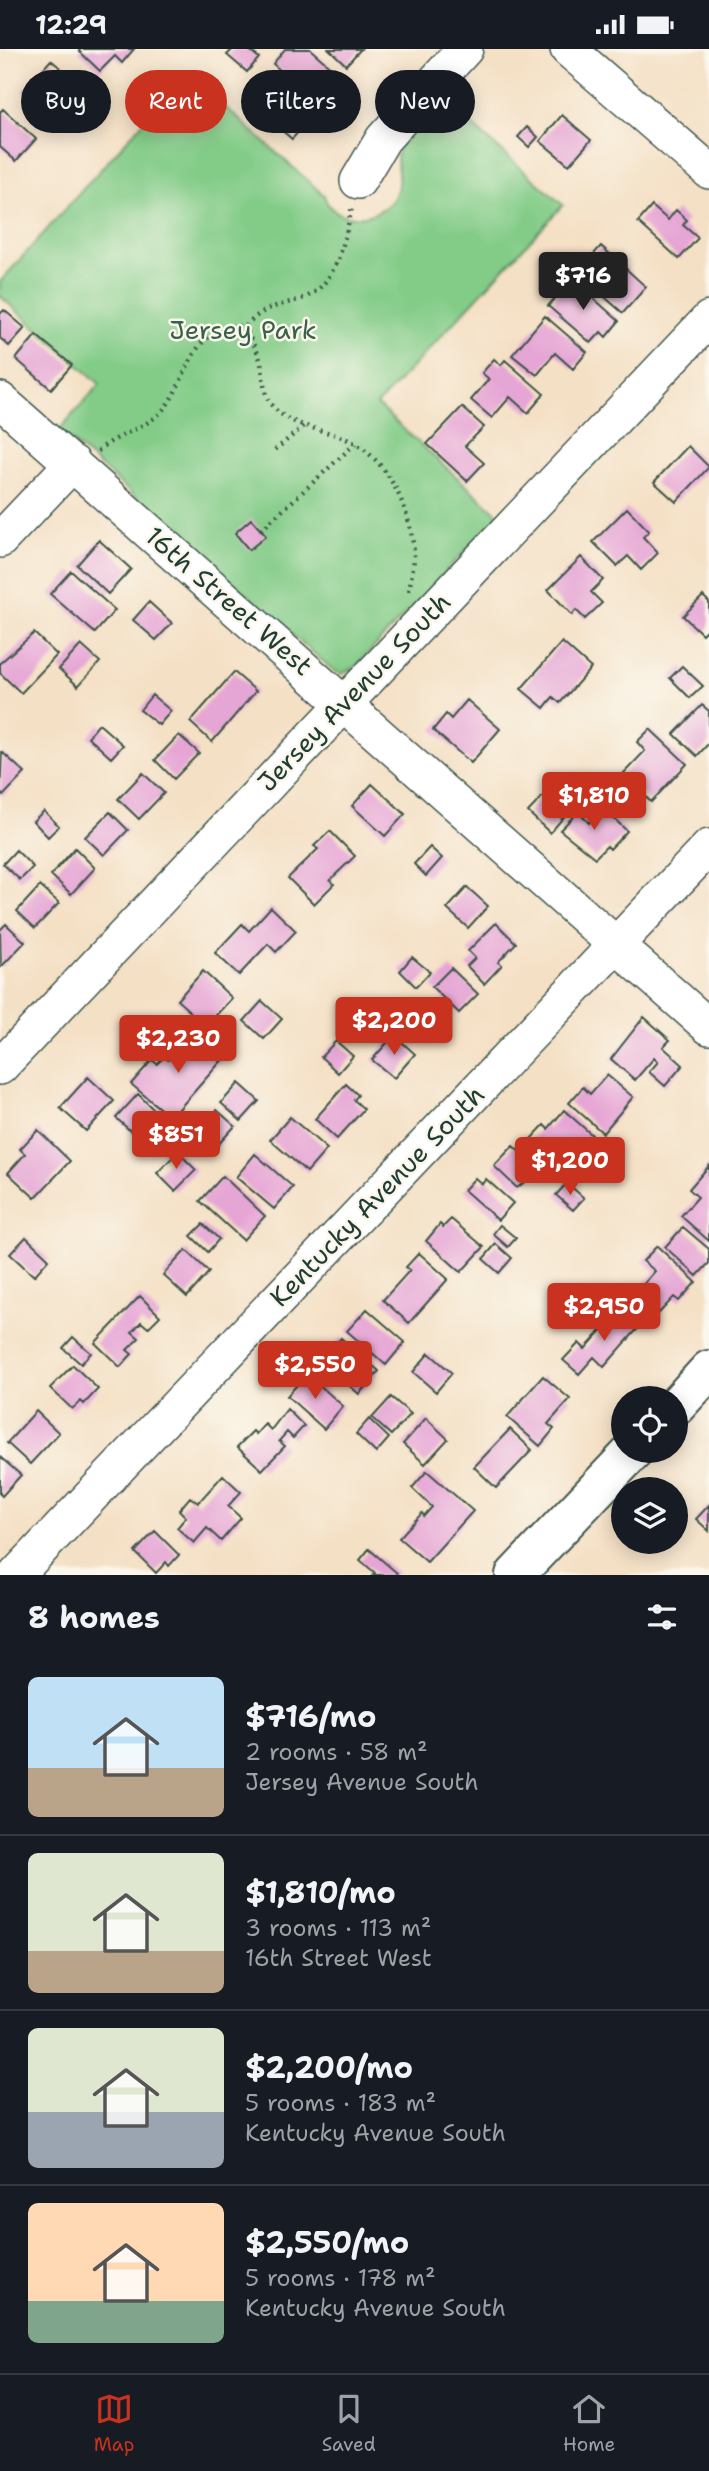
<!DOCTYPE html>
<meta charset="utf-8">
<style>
body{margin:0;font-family:"Shantell Sans",sans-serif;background:#242831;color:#f1f3f6;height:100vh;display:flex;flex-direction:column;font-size:26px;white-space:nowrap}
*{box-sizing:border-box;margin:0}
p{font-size:23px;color:#9ea1a6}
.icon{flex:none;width:38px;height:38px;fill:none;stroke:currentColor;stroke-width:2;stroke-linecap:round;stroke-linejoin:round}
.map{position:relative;height:1526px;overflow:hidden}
.drawer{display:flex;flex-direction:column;background:#171b24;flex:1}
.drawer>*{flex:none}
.top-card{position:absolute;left:21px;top:21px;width:668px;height:63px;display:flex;gap:14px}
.controls{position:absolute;left:611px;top:1337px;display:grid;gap:14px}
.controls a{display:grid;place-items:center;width:77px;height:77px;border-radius:50%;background:#171b24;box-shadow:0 4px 18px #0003;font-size:35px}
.price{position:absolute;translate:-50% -60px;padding:0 16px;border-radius:7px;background:#c8321e;color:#fff;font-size:23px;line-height:46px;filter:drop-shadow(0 2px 4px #0008)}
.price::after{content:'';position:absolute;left:50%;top:42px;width:21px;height:16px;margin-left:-10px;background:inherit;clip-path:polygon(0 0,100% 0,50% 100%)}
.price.active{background:#222;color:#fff}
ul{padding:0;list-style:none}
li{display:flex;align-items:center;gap:21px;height:175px;padding:0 28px}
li+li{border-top:2px solid #363941}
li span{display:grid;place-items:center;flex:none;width:196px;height:140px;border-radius:10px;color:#555}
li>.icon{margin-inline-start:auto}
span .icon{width:84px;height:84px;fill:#fffc;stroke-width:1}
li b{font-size:30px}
h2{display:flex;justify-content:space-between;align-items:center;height:84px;padding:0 28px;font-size:30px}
.pill{padding:0 24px;border-radius:32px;background:#171b24;box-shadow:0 4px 18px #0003;font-size:24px;line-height:63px}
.pill.active{background:#c8321e;color:#fff}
.status{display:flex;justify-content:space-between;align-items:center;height:49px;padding:0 35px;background:#171b24;direction:ltr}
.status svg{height:19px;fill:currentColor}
.dock{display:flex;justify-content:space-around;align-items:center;height:98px;border-top:2px solid #363941;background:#171b24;font-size:19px;color:#9ea1a6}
.dock a{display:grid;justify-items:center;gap:4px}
.dock .active{color:#c8321e}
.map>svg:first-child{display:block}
</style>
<div class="status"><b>12:29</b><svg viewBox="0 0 49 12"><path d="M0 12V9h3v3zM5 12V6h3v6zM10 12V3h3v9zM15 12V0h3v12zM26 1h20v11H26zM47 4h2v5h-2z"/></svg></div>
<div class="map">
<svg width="709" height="1526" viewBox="0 0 709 1526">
<rect width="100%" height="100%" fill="#fbf7ec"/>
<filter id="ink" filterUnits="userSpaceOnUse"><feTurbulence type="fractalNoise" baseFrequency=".0143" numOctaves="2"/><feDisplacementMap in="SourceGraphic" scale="14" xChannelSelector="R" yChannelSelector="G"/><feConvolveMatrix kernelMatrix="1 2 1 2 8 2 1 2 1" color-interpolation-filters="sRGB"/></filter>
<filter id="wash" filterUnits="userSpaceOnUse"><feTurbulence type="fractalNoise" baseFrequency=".00686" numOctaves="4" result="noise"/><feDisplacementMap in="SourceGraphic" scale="28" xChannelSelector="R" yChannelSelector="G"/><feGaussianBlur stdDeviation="1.57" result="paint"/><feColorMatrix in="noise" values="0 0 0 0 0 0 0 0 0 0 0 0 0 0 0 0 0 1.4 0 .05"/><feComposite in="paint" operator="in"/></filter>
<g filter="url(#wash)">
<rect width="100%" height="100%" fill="#f4e0c5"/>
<path fill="#83cc88" stroke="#51845e" stroke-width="2" d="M187 24 324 146C332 178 381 172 395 147 403 130 394 116 398 99L441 49 563 156 377 356 499 466 357 616 342 625 334 622 59 381 100 335 0 247V233Z"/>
<g id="blocks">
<path fill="#e6a6d5" d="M80 0H134L122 14 115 7 100 22 79 2Z
M233 0H248L259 9 247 23 227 6Z
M285 0H310L343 29 320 56 273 15Z
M329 0H361L346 16Z
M51 11 70 27 42 58 23 42Z
M273 30 314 65 292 90 252 56Z
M3 60 36 90 16 112 0 98V63Z
M562 66 591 91 569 116 540 92Z
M527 78 538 88 529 98 518 88Z
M652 157 668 171 676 161 687 171 683 176 698 189 679 210 638 173Z
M601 197 646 238 623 264 577 224Z
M572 230 619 272 606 288 601 283 591 294 548 257Z
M4 261 25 279 9 297 0 289V265Z
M545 267 587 303 573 320 555 304 537 326 512 306Z
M36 286 72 316 51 340 16 310Z
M494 310 501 316 505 311 544 345 528 364 510 348 492 369 471 351 489 330 482 324Z
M462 358 484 378 465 397 484 414 467 432 427 395Z
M688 397 709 418 676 453 654 433Z
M627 459 649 482 643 488 658 504 641 521 628 507 617 517 593 493Z
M251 470 266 487 249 501 235 484Z
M99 491 131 520 108 545 77 516Z
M581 508 603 531 591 543 602 554 585 570 576 561 572 566 548 541Z
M71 522 115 561 95 584 50 545Z
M703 547 709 553V578L702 585 683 567Z
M149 553 172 574 156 591 133 571Z
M34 584 57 606 21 644 0 624V614Z
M562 593 591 619 560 654 553 648 544 659 521 640Z
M81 596 100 613 78 637 59 620Z
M682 617 703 637 690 649 670 629Z
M234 623 256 642 212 693 190 673Z
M152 646 171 662 159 676 140 661Z
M467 651 500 680 471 714 433 681 446 665 451 670Z
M702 656 709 662V694L697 707 674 685Z
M99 675 123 696 111 709 88 688Z
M650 680 687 715 651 753 622 726 645 702 637 693Z
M179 686 199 704 174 730 155 711Z
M2 703 25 724 3 747 0 743Z
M143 724 164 744 139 770 118 750Z
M372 735 405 765 385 787 352 757Z
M547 743 568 763 550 784 528 763Z
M603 759 627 782 610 800 607 797 595 809 560 781 578 763 589 774Z
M44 762 59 777 48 788 33 772Z
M110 763 128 781 104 806 85 788Z
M330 782 355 807 330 831 334 835 314 855 288 829 318 800 314 797Z
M430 798 442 809 426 827 414 815Z
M75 799 95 819 71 845 51 826Z
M16 801 33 818 20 831 3 815Z
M40 837 59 854 35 879 17 862Z
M467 838 488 857 468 879 447 860Z
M271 858 296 882 276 903 268 895 239 926 215 904 242 875 249 882Z
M496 874 516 894 498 913 502 916 484 935 467 917 475 909 468 902Z
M6 875 25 893 1 918 0 881Z
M412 908 430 923 416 938 400 922Z
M451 919 478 945 459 964 432 938Z
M203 922 232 949 206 977 177 951Z
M262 952 282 970 264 990 244 972Z
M418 954 439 973 423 990 402 972Z
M644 968 670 991 663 998 683 1016 665 1037 649 1023 658 1013 654 1009 635 1031 611 1010Z
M192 983 223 1010 171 1069 131 1035 152 1011 157 1015 164 1008 168 1011Z
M394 986 415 1005 394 1029 372 1011Z
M336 992 353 1007 338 1024 321 1008Z
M607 1026 633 1048 603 1084 569 1054 583 1038 590 1045Z
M88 1028 114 1052 86 1082 60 1059Z
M239 1034 259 1052 241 1072 221 1054Z
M346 1035 358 1046 354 1051 364 1060 337 1090 315 1070Z
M138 1045 156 1063 135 1086 116 1069Z
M217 1061 235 1077 214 1100 196 1084Z
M564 1061 592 1086 561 1121 529 1092 544 1076 548 1080Z
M290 1068 327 1100 307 1123 270 1091Z
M38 1081 70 1112 35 1149 8 1124 25 1105 20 1100Z
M513 1097 540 1121 517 1139 494 1117Z
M178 1103 196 1121 175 1142 157 1124Z
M255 1105 293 1138 274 1160 236 1128Z
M709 1117V1192L681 1167 698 1148 689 1140Z
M223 1127 265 1167 243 1191 200 1152Z
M475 1129 482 1135 486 1130 513 1154 498 1171 464 1141Z
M567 1134 584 1149 573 1161 556 1146Z
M451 1170 484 1198 461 1223 426 1192 440 1175 443 1178Z
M203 1175 219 1190 208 1203 191 1187Z
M500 1176 516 1189 508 1198 493 1185Z
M683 1178 709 1200V1214L697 1227 665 1198Z
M26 1188 49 1210 34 1227 10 1205Z
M496 1195 512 1209 499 1224 483 1210Z
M657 1197 696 1233 679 1252 674 1248 659 1264 636 1244 655 1222 643 1212Z
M186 1201 209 1223 187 1248 163 1226Z
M419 1204 448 1230 409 1274 383 1251 410 1221 406 1218Z
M140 1247 160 1267 148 1279 141 1273 132 1283 139 1289 127 1301 132 1305 120 1318 95 1294Z
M367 1260 405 1293 386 1316 347 1282Z
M621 1260 640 1277 604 1318 594 1308 579 1325 563 1311 579 1294 585 1300Z
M73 1288 91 1304 81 1315 63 1299Z
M341 1289 379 1322 359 1345 321 1312Z
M429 1304 452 1324 436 1343 413 1323Z
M73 1316 98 1340 84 1355 81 1352 72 1360 50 1339Z
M307 1325 343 1357 324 1380 287 1347Z
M543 1327 570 1350 548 1375 554 1380 540 1397 507 1368Z
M391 1348 411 1365 391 1386 372 1369Z
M287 1360 304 1377 293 1389 287 1383 279 1392 285 1397 262 1421 237 1398 253 1382 256 1385 265 1375 271 1381Z
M36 1362 59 1384 30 1415 7 1394Z
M426 1369 448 1390 425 1415 403 1395Z
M369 1370 389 1389 376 1404 356 1385Z
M510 1380 532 1401 496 1439 474 1418Z
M0 1408 21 1426 2 1447 0 1445Z
M427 1422 473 1462 427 1513 399 1489 422 1464 424 1467 432 1458 412 1439Z
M223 1426 241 1443 228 1457 241 1469 221 1492 207 1479 194 1494 177 1479 186 1468 179 1461 190 1448 198 1454Z
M709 1456V1482L696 1470Z
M155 1482 179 1506 169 1517 166 1513 156 1524 135 1503Z
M369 1500 397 1524 395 1526H373L375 1524 360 1511Z"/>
</g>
</g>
<g filter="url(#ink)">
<use href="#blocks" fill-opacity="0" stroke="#3f554a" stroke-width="2"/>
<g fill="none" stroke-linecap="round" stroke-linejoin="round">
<defs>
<path id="minor" d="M568 0 709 122
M358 132 383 90 465 0
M0 351 709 978
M0 491 73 414
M0 1018 709 270
M16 1526 709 798"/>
<path id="major" d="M676 1357 709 1321
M515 1526 633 1402"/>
</defs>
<use href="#minor" stroke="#3f554a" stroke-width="38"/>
<use href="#major" stroke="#3f554a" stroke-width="42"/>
<path stroke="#3f554a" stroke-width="4.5" stroke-dasharray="2 5" stroke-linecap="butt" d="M246 277C262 259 276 257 298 251 337 240 344 193 352 158
M275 401 304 377
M98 402C116 386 141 381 159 365 190 336 186 274 246 277 248 290 257 298 260 311 265 327 261 347 275 360 293 377 317 379 339 387 386 403 412 460 414 507 414 519 410 531 409 544
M261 481 356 394"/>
<use href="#minor" stroke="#fff" stroke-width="35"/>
<use href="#major" stroke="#fff" stroke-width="38"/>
</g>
</g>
<g text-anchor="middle" stroke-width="5" stroke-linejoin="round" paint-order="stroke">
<g font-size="26" fill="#386149" stroke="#fbf7ec">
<text x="243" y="290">Jersey Park</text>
</g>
<g font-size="26" fill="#1f3d34" stroke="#fbf7ec">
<text transform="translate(229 552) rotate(41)" y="9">16th Street West</text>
<text transform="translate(354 643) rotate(-46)" y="9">Jersey Avenue South</text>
<text transform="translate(377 1147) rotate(-46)" y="9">Kentucky Avenue South</text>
</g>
</g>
</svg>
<div class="controls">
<a><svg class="icon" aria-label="locate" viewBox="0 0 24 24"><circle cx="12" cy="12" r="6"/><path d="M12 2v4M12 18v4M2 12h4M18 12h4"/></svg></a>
<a><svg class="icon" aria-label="layers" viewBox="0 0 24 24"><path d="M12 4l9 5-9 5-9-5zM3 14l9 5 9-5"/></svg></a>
</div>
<b class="price active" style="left:583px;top:263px">$716</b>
<b class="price" style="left:594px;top:783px">$1,810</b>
<b class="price" style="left:394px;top:1008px">$2,200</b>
<b class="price" style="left:178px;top:1026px">$2,230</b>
<b class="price" style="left:176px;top:1122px">$851</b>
<b class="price" style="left:570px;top:1148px">$1,200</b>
<b class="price" style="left:604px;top:1294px">$2,950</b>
<b class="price" style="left:315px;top:1352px">$2,550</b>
<div class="top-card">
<a class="pill">Buy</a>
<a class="pill active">Rent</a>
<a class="pill">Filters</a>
<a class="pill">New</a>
</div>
</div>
<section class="drawer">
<h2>8 homes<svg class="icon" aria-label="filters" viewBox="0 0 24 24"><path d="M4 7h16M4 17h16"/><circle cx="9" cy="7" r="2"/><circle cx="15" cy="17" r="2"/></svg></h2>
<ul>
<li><span style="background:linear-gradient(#bfe0f5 65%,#b9a48a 0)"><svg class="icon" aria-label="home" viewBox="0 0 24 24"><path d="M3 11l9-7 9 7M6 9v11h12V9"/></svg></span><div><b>$716/mo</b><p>2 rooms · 58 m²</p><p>Jersey Avenue South</p></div></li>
<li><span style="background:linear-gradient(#dfe7d0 70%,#b9a48a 0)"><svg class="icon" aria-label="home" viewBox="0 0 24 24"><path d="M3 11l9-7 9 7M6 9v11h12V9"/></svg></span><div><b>$1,810/mo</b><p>3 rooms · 113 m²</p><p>16th Street West</p></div></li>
<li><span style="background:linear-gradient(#dfe7d0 60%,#9aa5b1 0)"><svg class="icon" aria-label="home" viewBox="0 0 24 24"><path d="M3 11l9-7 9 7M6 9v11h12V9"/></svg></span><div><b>$2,200/mo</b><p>5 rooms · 183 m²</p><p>Kentucky Avenue South</p></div></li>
<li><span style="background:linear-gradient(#ffd9b3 70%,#7fa58c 0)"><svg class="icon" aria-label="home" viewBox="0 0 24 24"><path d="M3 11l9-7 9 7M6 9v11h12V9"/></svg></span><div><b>$2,550/mo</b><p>5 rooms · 178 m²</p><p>Kentucky Avenue South</p></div></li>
</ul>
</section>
<nav class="dock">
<a class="active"><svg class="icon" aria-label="map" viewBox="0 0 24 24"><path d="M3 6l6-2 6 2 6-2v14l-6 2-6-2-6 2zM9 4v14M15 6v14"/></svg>Map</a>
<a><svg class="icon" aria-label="saved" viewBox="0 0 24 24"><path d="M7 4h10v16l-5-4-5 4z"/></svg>Saved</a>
<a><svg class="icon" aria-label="home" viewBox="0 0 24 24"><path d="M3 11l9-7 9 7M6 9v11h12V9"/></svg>Home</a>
</nav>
